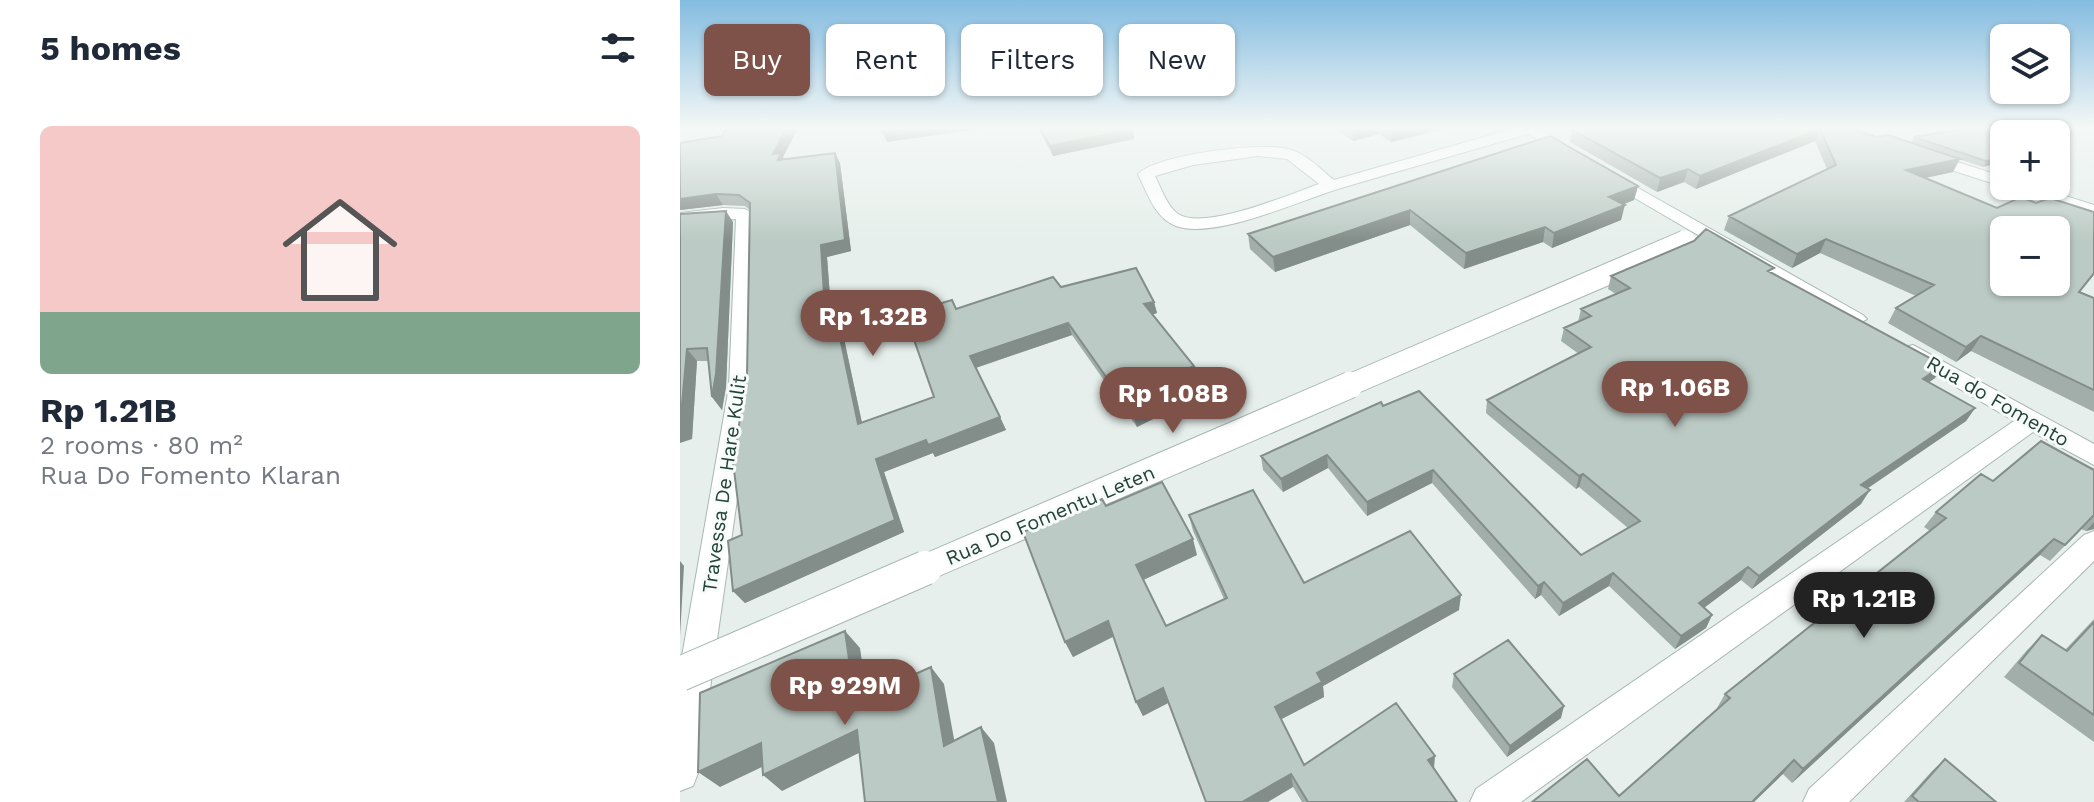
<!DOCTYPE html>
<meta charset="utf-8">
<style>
body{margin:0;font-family:"Work Sans",sans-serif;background:#f2f2f3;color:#1f2937;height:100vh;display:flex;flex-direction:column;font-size:30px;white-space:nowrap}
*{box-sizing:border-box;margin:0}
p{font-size:26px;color:#747a83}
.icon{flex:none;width:44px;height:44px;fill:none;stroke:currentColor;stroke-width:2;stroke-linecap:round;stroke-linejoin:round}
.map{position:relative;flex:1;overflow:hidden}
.drawer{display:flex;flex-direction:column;background:#fff;width:680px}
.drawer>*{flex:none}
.top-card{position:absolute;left:24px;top:24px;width:760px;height:72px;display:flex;gap:16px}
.buttons{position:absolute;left:1310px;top:24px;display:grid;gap:16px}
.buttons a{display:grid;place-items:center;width:80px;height:80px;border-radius:12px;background:#fff;box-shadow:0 2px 6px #0004;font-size:40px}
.price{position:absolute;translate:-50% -68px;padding:0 18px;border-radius:28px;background:#7f5249;color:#fff;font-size:26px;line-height:52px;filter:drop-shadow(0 2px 4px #0008)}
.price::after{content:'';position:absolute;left:50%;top:48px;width:24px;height:18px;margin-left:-12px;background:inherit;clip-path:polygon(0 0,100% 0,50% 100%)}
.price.active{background:#222;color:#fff}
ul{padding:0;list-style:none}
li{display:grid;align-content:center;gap:16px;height:424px;padding:0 40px}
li+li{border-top:2px solid #e0e1e3}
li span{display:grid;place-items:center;height:248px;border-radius:12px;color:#555}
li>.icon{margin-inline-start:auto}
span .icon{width:144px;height:144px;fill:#fffc;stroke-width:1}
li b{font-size:34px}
h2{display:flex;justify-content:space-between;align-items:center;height:96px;padding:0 40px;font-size:34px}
.tag{padding:0 28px;border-radius:12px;background:#fff;box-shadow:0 2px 6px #0004;font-size:28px;line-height:72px}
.tag.active{background:#7f5249;color:#fff}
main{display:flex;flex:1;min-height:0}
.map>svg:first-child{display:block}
</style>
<main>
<section class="drawer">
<h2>5 homes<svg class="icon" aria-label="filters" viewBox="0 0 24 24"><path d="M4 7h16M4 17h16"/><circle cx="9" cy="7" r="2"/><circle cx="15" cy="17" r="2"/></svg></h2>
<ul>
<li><span style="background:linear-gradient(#f6c9c9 75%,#7fa58c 0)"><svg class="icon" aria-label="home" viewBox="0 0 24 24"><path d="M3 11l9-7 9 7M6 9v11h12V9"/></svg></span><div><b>Rp 1.21B</b><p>2 rooms · 80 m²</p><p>Rua Do Fomento Klaran</p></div></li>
</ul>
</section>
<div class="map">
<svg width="1414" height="802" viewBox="0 0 1414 802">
<rect width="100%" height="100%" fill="#e6efeb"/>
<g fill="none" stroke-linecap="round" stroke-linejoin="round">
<defs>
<path id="minor" d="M835 128H859L901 155 898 158H888L848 134C785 152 723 170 661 188 621 200 535 240 496 226 475 218 467 193 458 174 478 154 580 142 608 149 626 153 640 169 654 180ZM578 156 607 159 639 184C610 194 525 231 498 214 487 206 481 188 475 176L513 165Z
M1246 152 1324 177V186H1328L1318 185 1240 160V154Z
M928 171 1183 315 1187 319 1176 325 1169 323 922 179V173Z
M1329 186H1354L1414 205V216L1331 190Z
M43 208 65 209 74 214 73 387 18 773 13 786 0 791V668L49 387 56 219 0 223V213Z
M1233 345 1414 444V465L1353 432 841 802H790L796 789 1334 421 1225 357 1222 352 1225 347Z
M1414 531V561L1169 802H1123L1129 789 1404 535Z"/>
</defs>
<use href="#minor" stroke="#a8b8b2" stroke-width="2"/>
<use href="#minor" fill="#fff" fill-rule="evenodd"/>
<defs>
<path id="minor-bridge-far3" d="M1000 243 1005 241"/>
<path id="minor-bridge-far2" d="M665 387 1005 241"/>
<path id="minor-bridge-far1" d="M240 570 670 385"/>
<path id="minor-bridge" d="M0 674 245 568"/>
</defs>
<use href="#minor-bridge-far3" stroke="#a8b8b2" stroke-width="17" stroke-linecap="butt"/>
<use href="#minor-bridge-far2" stroke="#a8b8b2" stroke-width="23" stroke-linecap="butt"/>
<use href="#minor-bridge-far1" stroke="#a8b8b2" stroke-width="28" stroke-linecap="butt"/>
<use href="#minor-bridge" stroke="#a8b8b2" stroke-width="36" stroke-linecap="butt"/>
<use href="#minor-bridge-far3" stroke="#fff" stroke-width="16"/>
<use href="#minor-bridge-far2" stroke="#fff" stroke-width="21"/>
<use href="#minor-bridge-far1" stroke="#fff" stroke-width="26"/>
<use href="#minor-bridge" stroke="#fff" stroke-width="34"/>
</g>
<path fill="#a1aea9" d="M47 128H118L103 157 104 160 155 153 160 163 171 251 147 257 151 309H154L160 320 182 423 254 397 276 309 381 287 474 302 477 313 472 315 514 366 517 378 515 379 519 383 521 395 457 427 392 335 296 368 326 430 255 457 253 453 204 472 224 532 65 603 53 591 62 535 67 375 70 210 65 206 43 205 0 210 42 136Z
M358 128H453L454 139 373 156Z
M654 128H768L711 142 699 134 673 141Z
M1172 128 1273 172 1246 178 1317 208 1356 203 1414 212V275L1400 292 1414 298V412L1291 351 1276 362 1208 323 1216 308 1236 296 1140 253 1112 268 1044 230 1049 216 1147 169 1135 141 1016 189 1004 182 977 192 890 142 892 130Z
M1324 135 1303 167 1231 143 1234 137Z
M870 136 958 186 954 200 944 204 941 220 872 248 863 242 784 269 730 225 595 272 570 249 568 234Z
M0 214 53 222 46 387 42 410 32 397 28 361H17L12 439Z
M1092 273 1255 378 1249 382 1295 408 1286 421 1187 489 1181 504 1072 589 1061 580 1024 608 1032 615 1026 628 995 649 929 586 879 616 861 595 855 599 752 483 687 516 648 468 603 492 583 470 581 456 703 406 901 555 948 528 899 487 896 489 806 413 807 400 899 354 881 341 884 328 898 322 901 309 936 294 928 289 931 276Z
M1414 470V529L1406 531 1401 529 1370 561 1360 555 1112 783 1103 774 939 796 1038 709 1037 708 1045 694 1250 531 1244 527 1256 512 1313 481Z
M426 506 517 555 463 580 486 626 544 599 513 531 509 515 624 583 779 610 643 686 644 697 601 719 624 765 754 768 777 802H622L613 787 488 703 463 716 456 702 433 637 393 657 385 642Z
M1414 619V742L1324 677 1347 650 1362 635 1385 650Z
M774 674 881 718 827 757 772 687Z
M1265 759 1316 802H1224L1252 771Z"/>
<path fill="#838d89" d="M107 128H118L103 157 106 164 104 171 93 154Z
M238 128H306L207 142 203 133Z
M452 128H453L454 139 373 156 370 146Z
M673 128H699V134L673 141Z
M714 128H768L711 142V129Z
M1140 129 1135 141 1016 189 1020 176Z
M155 153 160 163 171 251 147 257 152 323 145 311 141 245Z
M1324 158V162L1303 167 1306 161Z
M1280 159 1273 172 1220 183 1226 170Z
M1008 169 1004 182 977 192 980 178Z
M958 186 954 200 926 211 929 197Z
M36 194 43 205 0 210V199Z
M945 205 941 220 872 248 874 233Z
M730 210V225L595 272 593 257Z
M46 211 53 222 46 387 42 410 32 397Z
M865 227 863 242 784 269 786 253Z
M1146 239 1140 253 1112 268 1117 254Z
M474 302 477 313 467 316 464 304Z
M154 309 160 320 185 437 178 424Z
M388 323 392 335 295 368 290 356Z
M1301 336 1291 351 1276 362 1286 347Z
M7 349 17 361 12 439 0 443V427Z
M1263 365 1255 378 1235 392 1243 379Z
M514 366 517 378 508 382 505 370Z
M519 383 521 395 457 427 453 415Z
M1295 408 1286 421 1173 498 1181 485Z
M320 417 326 430 255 457 253 453 204 472 224 532 65 603 53 591 196 459 246 440Z
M647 455 648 468 603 492 601 479Z
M753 470 752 483 687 516V502Z
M903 474 899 487 896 489 899 476Z
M1190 490 1181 504 1072 589 1079 576Z
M1414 522V529L1406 531Z
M513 539 517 555 461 581 456 565Z
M1374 539 1360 555 1112 783 1123 769Z
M0 561 4 566 0 636Z
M1068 567 1061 580 1013 616 1019 603Z
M933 573 929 586 879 616 883 603Z
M864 582 861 595 855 599 858 586Z
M781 595 779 610 643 686 644 697 598 721 595 707 637 673Z
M1032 615 1026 628 995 649 1001 636Z
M428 621 434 636 393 657 385 642Z
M165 631 180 648 190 717 175 701Z
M251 667 264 684 278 761 264 746Z
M483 688 488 703 463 716 456 702Z
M884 706 881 718 827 757 830 746Z
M301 727 314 743 327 802H318Z
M177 730 193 746 102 791 83 775Z
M81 743 101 758 40 787 18 772Z
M755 756 754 769 748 760Z
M1114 760 1103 774 1074 802H1072Z
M611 774 613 787 588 802H562Z"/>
<path fill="#bbcac4" stroke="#838d89" stroke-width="2" fill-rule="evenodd" d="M47 128H107L93 154 101 153 98 160 155 153 165 240 141 245 145 311 154 309 178 424 254 397 225 314 272 300 276 309 373 277 381 287 456 268 474 302 464 304 514 366 505 370 519 383 453 415 388 323 290 356 320 417 248 445 246 440 196 459 215 520 53 591 48 541 62 535 53 462 67 375 70 203 59 195 36 194 0 199V143L42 136Z
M204 128H238L203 133Z
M360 128H452V129L370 146Z
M896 128H1172L1196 137 1208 135 1280 159 1226 170 1317 208 1341 197 1356 203 1370 198 1414 212V273L1399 292 1414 298V390L1301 336 1286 347 1216 308 1254 285 1146 239 1117 254 1049 216 1156 165 1140 129 1020 176 1008 169 980 178 892 130ZM1324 230H1376V282H1324Z
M1290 128H1311L1324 135V158L1306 161 1234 137Z
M870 136 958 186 929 197 945 205 874 233 865 227 786 253 730 210 593 257 568 234Z
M46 211 36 374 32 397 27 348 7 349 0 427V214Z
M1026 229 1094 268 1088 271 1263 365 1243 379 1295 408 1181 485 1190 490 1079 576 1068 567 1019 603 1032 615 1001 636 933 573 883 603 864 582 858 586 753 470 687 502 647 455 601 479 581 456 701 402 703 406 739 391 901 555 960 521 903 474 899 476 807 400 911 347 884 328 911 316 901 309 950 288 931 276 1014 241Z
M1361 441 1414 470V515L1385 545 1374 539 1123 769 1114 760 1072 802H852L907 759 939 796 1050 698 1045 694 1266 518 1256 512 1301 474 1313 481Z
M482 482 513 539 456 565 486 626 547 598 509 515 573 490 624 583 730 531 781 595 637 673 642 682 595 707 624 765 716 703 755 756 748 760 777 802H628L611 774 562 802H526L483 688 456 702 428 621 385 642 343 532 422 499 426 506Z
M1414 622V715L1339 663 1362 635 1387 651Z
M165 631 175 701 251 667 264 746 301 727 318 802H185L177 730 83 775 81 743 18 772 20 693Z
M828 640 884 706 830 746 774 674Z
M1265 759 1316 802H1239L1232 796Z"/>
<linearGradient id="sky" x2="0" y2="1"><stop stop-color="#84bce0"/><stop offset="0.53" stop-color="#f4f8f6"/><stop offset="1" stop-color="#f4f8f6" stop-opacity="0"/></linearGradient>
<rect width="1414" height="241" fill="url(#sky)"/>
<g text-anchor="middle" stroke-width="6" stroke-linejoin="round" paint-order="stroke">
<g font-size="20" fill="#24423a" stroke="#f7fbf9">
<text transform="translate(1318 401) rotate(30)" y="7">Rua do Fomento</text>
<text transform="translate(44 484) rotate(-82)" y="7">Travessa De Hare Kulit</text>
<text transform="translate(370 515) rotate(-23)" y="7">Rua Do Fomentu Leten</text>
</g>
</g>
</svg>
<div class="buttons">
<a><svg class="icon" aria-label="layers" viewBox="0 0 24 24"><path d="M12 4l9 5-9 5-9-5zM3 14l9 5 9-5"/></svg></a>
<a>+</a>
<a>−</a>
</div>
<b class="price" style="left:193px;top:358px">Rp 1.32B</b>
<b class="price" style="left:995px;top:429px">Rp 1.06B</b>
<b class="price" style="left:493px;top:435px">Rp 1.08B</b>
<b class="price active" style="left:1184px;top:640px">Rp 1.21B</b>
<b class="price" style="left:165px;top:727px">Rp 929M</b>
<div class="top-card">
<a class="tag active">Buy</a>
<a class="tag">Rent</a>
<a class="tag">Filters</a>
<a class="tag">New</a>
</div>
</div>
</main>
